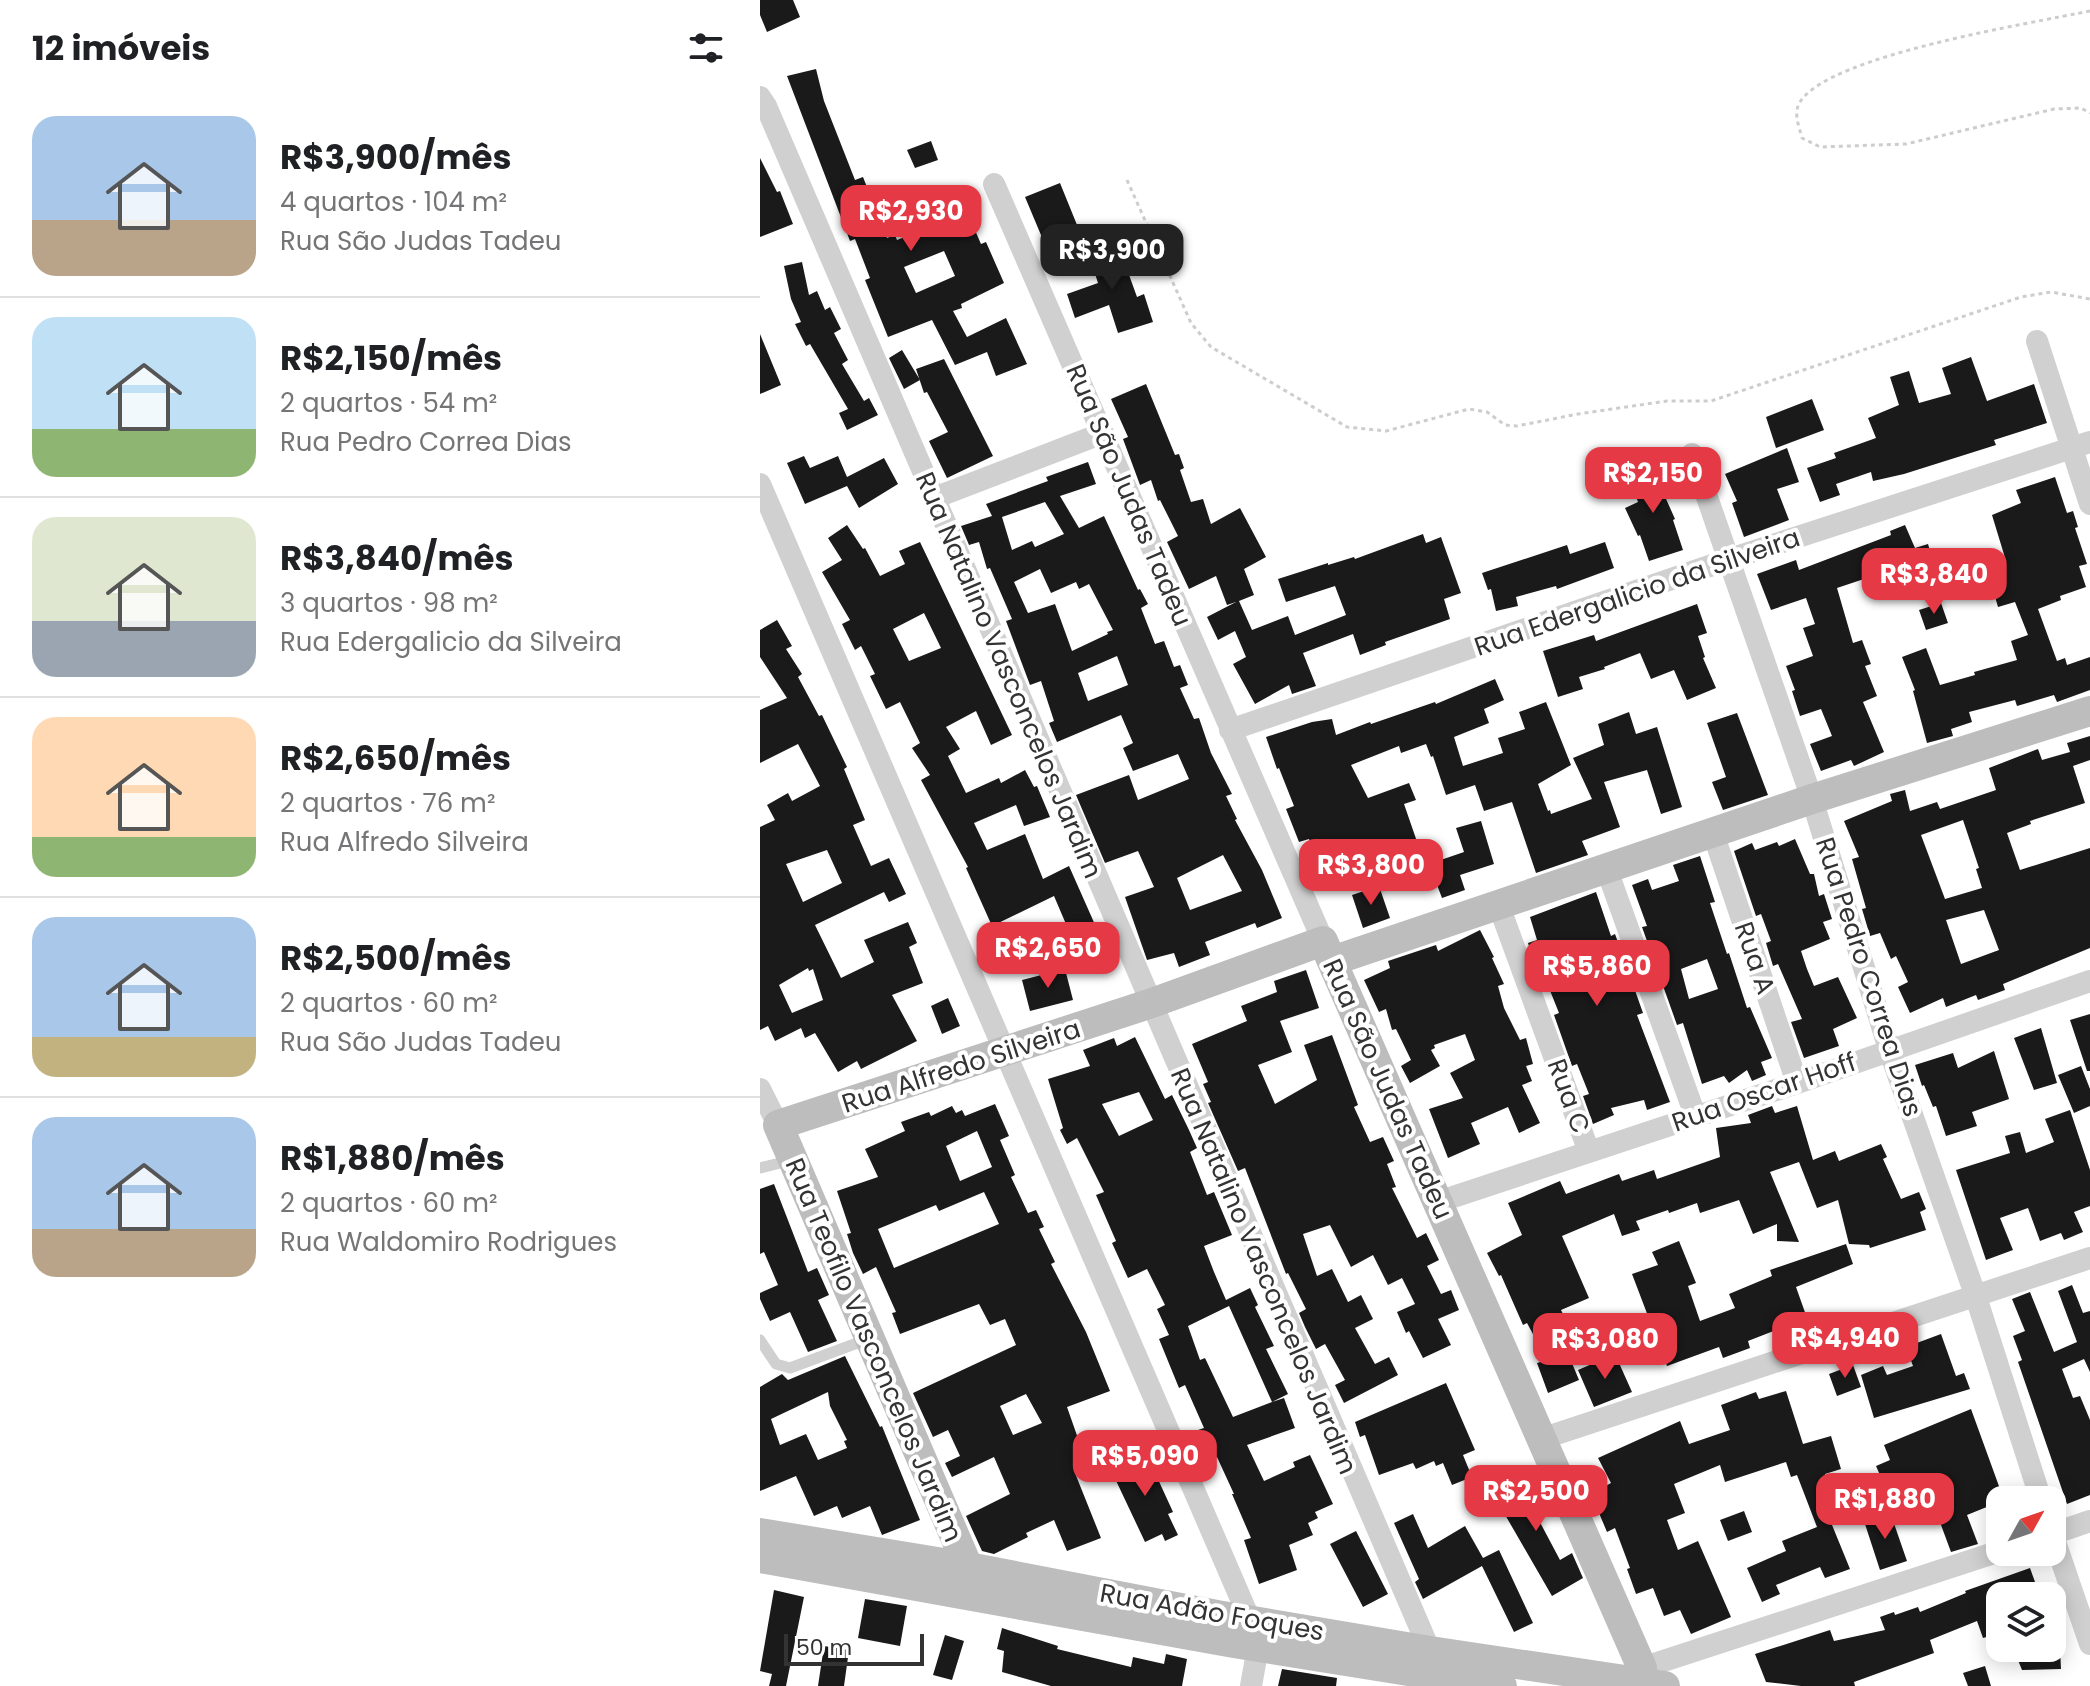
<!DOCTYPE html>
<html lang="pt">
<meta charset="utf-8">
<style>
body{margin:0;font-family:Poppins,sans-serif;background:#f6f6f6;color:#202124;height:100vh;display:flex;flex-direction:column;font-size:30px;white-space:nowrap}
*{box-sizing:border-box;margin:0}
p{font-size:26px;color:#757577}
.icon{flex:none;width:44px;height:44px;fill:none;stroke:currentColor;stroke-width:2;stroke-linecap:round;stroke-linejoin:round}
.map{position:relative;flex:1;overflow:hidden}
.side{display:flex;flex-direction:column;background:#fff;width:760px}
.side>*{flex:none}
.needle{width:52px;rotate:50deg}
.fabs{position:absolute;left:1226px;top:1486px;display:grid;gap:16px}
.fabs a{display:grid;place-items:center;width:80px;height:80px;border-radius:16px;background:#fff;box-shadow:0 4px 20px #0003;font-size:40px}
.scale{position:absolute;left:24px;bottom:20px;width:140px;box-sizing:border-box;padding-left:8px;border:4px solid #333;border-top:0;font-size:22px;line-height:28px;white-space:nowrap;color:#333;-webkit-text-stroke:6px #fff;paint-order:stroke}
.price{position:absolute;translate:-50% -68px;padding:0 18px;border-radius:16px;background:#e63946;color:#fff;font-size:26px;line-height:52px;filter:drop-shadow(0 2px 4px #0008)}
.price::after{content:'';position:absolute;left:50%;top:48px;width:24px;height:18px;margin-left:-12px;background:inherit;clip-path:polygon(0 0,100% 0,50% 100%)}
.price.selected{background:#222;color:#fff}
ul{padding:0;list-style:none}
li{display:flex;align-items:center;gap:24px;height:200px;padding:0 32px}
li+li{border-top:2px solid #e0e0e0}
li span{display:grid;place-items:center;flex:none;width:224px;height:160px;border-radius:24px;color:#555}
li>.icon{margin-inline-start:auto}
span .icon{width:96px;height:96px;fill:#fffc;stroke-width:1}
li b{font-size:34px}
h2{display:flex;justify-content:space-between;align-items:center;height:96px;padding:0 32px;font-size:34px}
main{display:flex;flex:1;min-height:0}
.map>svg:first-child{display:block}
</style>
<main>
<section class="side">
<h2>12 imóveis<svg class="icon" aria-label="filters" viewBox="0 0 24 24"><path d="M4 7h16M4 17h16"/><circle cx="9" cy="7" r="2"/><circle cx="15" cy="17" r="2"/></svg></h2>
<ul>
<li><span style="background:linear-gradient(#a9c7e8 65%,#b9a48a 0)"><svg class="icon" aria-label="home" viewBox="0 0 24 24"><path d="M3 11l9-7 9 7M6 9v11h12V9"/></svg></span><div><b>R$3,900/mês</b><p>4 quartos · 104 m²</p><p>Rua São Judas Tadeu</p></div></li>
<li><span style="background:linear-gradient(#bfe0f5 70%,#8fb573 0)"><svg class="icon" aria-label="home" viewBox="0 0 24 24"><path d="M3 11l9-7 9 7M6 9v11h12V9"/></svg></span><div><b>R$2,150/mês</b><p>2 quartos · 54 m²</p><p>Rua Pedro Correa Dias</p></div></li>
<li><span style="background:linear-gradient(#dfe7d0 65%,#9aa5b1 0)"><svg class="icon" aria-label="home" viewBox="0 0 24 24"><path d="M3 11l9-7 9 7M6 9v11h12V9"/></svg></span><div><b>R$3,840/mês</b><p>3 quartos · 98 m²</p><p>Rua Edergalicio da Silveira</p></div></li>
<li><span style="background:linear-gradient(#ffd9b3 75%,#8fb573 0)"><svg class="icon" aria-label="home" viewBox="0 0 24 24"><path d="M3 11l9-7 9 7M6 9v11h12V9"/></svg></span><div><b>R$2,650/mês</b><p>2 quartos · 76 m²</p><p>Rua Alfredo Silveira</p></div></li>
<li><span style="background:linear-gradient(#a9c7e8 75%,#c2b280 0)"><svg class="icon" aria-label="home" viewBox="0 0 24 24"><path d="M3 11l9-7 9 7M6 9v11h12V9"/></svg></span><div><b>R$2,500/mês</b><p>2 quartos · 60 m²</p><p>Rua São Judas Tadeu</p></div></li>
<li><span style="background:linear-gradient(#a9c7e8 70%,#b9a48a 0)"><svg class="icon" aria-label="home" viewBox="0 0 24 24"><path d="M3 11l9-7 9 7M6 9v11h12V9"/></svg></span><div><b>R$1,880/mês</b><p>2 quartos · 60 m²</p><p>Rua Waldomiro Rodrigues</p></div></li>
</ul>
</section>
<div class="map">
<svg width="1330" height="1686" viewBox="0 0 1330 1686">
<rect width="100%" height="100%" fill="#fff"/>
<path fill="#1a1a1a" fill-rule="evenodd" d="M0 0H33L40 17 7 32 0 15Z
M56 69 64 101 95 180 103 177 127 238 135 235 137 240 207 212 221 244 226 242 244 283 201 304 202 308 193 311 207 337 246 318 267 364 236 376 227 352 195 365 172 320 128 337 105 280 110 278 95 239 90 241 27 76ZM184 251 195 276 156 293 144 267Z
M171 141 178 160 155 168 147 150Z
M0 158 17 192 20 191 33 224 0 237Z
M300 183 328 252 294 266 265 197Z
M355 243 365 273 368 272 377 297 384 294 393 322 358 333 349 305 315 318 307 294 338 283 328 252Z
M42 262 49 295 57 291 65 310 70 307 81 329 74 333 88 360 82 364 104 401 109 398 118 415 87 430 79 413 88 409 50 344 46 346 35 324 41 322 31 299 24 266Z
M0 334 21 385 0 394Z
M142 350 160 380 144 389 129 358Z
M1211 357 1227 401 1274 384 1287 423 1234 440 1236 445 1144 474 1113 481 1111 472 1076 484 1080 495 1060 502 1047 468 1076 458 1074 453 1116 438 1108 418 1139 405 1130 377 1149 371 1159 403 1191 394 1182 368Z
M184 359 233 456 187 478 169 441 188 432 167 392 164 393 156 369Z
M386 384 415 455 419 454 424 468 420 470 431 502 443 499 451 524 480 508 506 557 484 569 494 595 479 601 492 630 528 616 535 635 586 615 575 586 526 602 518 579 568 563V565L594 557 595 559 663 534 666 543 681 537 701 593 684 599 690 619 625 642 626 645 600 655 593 634 543 653 556 686 532 694 529 685 495 704 473 664 486 657 475 631 458 640 447 617 476 602 467 605 456 576 429 589 407 542 418 536 400 500 398 501 391 480 380 485 363 439 368 437 351 399Z
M1052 399 1064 430 1016 448 1006 417Z
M1027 448 1039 482 1017 489 1029 520 984 537 972 503 977 501 965 474Z
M44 456 50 468 78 456 87 477 124 458 138 484 99 508 87 486 45 504 27 463Z
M328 462 336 484 300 496 319 528 344 516 378 590 380 589 388 604 381 608 395 644 404 641 414 667 420 665 428 685 420 688 434 719 439 718 451 753 472 794 466 796 477 819 475 820 502 870 522 918 497 928 495 923 445 942 450 955 419 967 414 953 387 960 365 897 394 887 378 851 345 863 316 795 369 775 378 800 429 779 418 754 373 771 363 748 373 743 361 715 297 742 289 723 294 721 281 681 270 685 246 621 252 619 230 568 227 569 219 542 209 545 201 526 232 516 226 504 288 481 286 477ZM285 502 304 534 275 547 272 541 252 550 242 517ZM280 569 291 593 316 582 319 589 329 584 353 630 347 632 348 634 312 651 295 604 268 613 254 582ZM357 656 368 685 328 701 318 673ZM463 855 482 891 430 910 417 878Z
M890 463 915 519 913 520 923 550 889 561 880 535 878 536 865 508 878 502 867 471Z
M1295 477 1307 513 1313 511 1318 527 1315 528 1327 564 1319 566 1326 587 1300 596 1301 600 1278 609 1297 661 1305 658 1307 665 1330 657V690L1297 702 1294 695 1257 706 1255 700 1209 712 1212 722 1191 729 1193 736 1167 743 1153 691 1155 690 1142 657 1166 648 1180 685 1215 675 1214 672 1257 660 1251 641 1268 635 1255 602 1238 607 1226 566 1246 561 1232 515 1261 503 1256 490Z
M87 525 103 549 105 548 120 576 145 564 139 551 160 542 252 735 231 745 216 711 186 727 200 749 188 756 206 793 239 778 241 783 265 770 274 787 277 786 290 817 264 826 256 805 214 823 227 850 265 834 283 879 309 866 348 954 323 964 294 896 232 926 206 868 208 867 161 780 170 775 152 748 160 743 140 702 126 709 110 676 115 674 101 646 95 650 82 624 90 620 62 572 82 560 68 538ZM164 613 181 648 149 661 133 629Z
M1145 525 1155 548 1168 544 1176 571 1118 592 1113 576 1077 588 1093 643 1102 640 1111 664 1105 666 1117 696 1103 702 1124 752 1094 766 1091 760 1061 771 1050 744 1072 736 1061 709 1040 716 1032 691 1035 690 1026 666 1053 656 1043 628 1055 624 1046 598 1011 610 997 574 1036 560 1039 570 1131 535 1130 531Z
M845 542 854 568 797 589 796 586 756 597 758 606 736 611 731 589 728 590 722 573 807 545 810 554Z
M1181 603 1188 623 1166 630 1159 610Z
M937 604 947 633 938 636 945 657 943 658 956 688 927 700 914 670 891 679 880 653 844 667 845 669 819 677 823 689 798 697 783 651 834 635 836 641Z
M17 620 32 646 26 649 42 674 38 677 59 716 62 715 87 767 84 769 105 820 93 825 111 866 129 858 146 894 129 902 124 892 55 925 81 978 114 962 104 940 148 922 157 943 149 947 163 983 132 995 157 1041 101 1069 97 1061 78 1072 55 1033 45 1038 41 1028 15 1041 8 1026 0 1030V827L15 820 7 805 28 793 32 801 60 786 38 744 0 763V710L27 698 0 657V630ZM67 850 82 883 43 902 26 864ZM48 968 49 971 53 969 63 1000 32 1013 19 985Z
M735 679 744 700 724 709 729 723 694 737 703 766 743 753 738 738 765 729 759 712 786 702 811 765 778 784 788 811 790 810 791 814 832 799 813 758 844 745 838 724 869 712 876 734 897 727 922 807 901 814 887 770 844 782 860 827 822 841 828 855 776 873 752 802 724 811 715 785 686 795 673 756 671 757 666 744 641 753 639 746 591 765 608 798 649 783 656 800 644 804 663 859 621 873 612 848 562 870 549 839 539 842 526 809 534 806 519 768 517 769 506 737 552 722 572 719 576 735 610 722 611 724 675 702 676 704Z
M977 713 1008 795 963 810 952 782 966 777 947 723Z
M1330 736V760L1313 766 1325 803 1270 821 1271 824 1247 833 1260 870 1330 848V948L1243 984 1245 990 1218 1000 1216 995 1186 1007 1183 998 1150 1013 1138 987 1148 982 1136 956 1131 959 1120 933 1110 936 1102 909 1106 908 1092 859 1099 857 1084 821 1132 801 1130 794 1145 790 1150 811 1177 802 1180 809 1236 790 1229 768 1278 749 1282 760 1310 752 1307 743ZM1203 820 1219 868 1216 869 1222 888 1185 899 1161 835ZM1224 910 1239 950 1201 964 1186 920Z
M721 821 734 864 700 875 705 890 682 898 669 864 704 852 696 828Z
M1035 839 1050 874H1054L1059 896 1064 894 1072 919 1063 922 1070 939 1041 951 1047 969 1054 986 1078 977 1097 1018 1073 1029 1079 1046 1044 1058 1031 1022 1042 1019 1018 964 1013 966 1006 943 1011 941 1001 914 996 916 974 851 992 843 995 850 1017 842 1019 846Z
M940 856 955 902 950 903 967 954 969 953 987 1008 990 1007 1012 1058 1001 1062 1006 1075 992 1081 987 1070 969 1083 964 1076 942 1084 923 1023 917 1025 882 927 887 926 872 885 888 879 892 890 919 881 913 865ZM947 959 958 989 929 999 921 969Z
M619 886 630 918 603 928 592 895Z
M836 892 851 936 855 934 883 1013 877 1015 910 1102 887 1110 884 1100 851 1108 854 1115 833 1124 823 1096 829 1094 817 1064 812 1066 794 1015 799 1013 789 988 794 986 784 955 773 959 768 943 777 940 770 917Z
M720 930 734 957 732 958 744 984 738 986 744 1008 760 1040 766 1038 773 1064 766 1066 772 1081 762 1085 780 1123 759 1133 748 1107 711 1123 720 1144 688 1158 669 1109 703 1098 690 1073 715 1060 705 1034 674 1045 675 1048 671 1050 680 1066 650 1083 641 1066 651 1060 636 1029 632 1030 626 1009 619 1012 604 980 630 968 628 961 676 945 678 951Z
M305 969 313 1000 270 1011 262 980Z
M546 970 559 1008 520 1021 532 1052 498 1065 515 1104 557 1080 544 1045 572 1035 598 1105 594 1107 610 1142 623 1137 634 1161 627 1164 636 1187 632 1188 657 1238 666 1233 679 1260 667 1266 681 1294 691 1290 699 1310 678 1319 691 1345 663 1358 649 1331 646 1333 637 1312 655 1304 642 1278 628 1285 613 1255 591 1267 570 1225 543 1234 557 1276 572 1269 588 1302 601 1295 613 1319 595 1328 615 1364 629 1357 638 1375 584 1403 575 1385 585 1380 565 1344 556 1349 545 1327 539 1313 546 1309 528 1273 526 1274 485 1168 478 1171 448 1103 451 1102 443 1084 448 1082 432 1044 487 1021 481 1006 517 992 514 981Z
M188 998 200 1026 182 1034 171 1006Z
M1330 1014V1071H1327L1310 1020Z
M1281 1028 1297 1083 1274 1090 1254 1038Z
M375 1037 405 1099 412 1095 429 1130 437 1148 430 1152 447 1195 454 1192 472 1235 444 1246 454 1272 466 1300 490 1288 498 1305 495 1307 514 1346 506 1349 528 1394 512 1402 524 1398 535 1428 487 1445 504 1481 535 1467 533 1462 550 1455 573 1504 555 1512 558 1518 548 1523 553 1535 529 1545 537 1570 499 1584 484 1540 491 1538 472 1494H474L457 1457 450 1460 438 1430 444 1428 425 1385 419 1388 399 1339 409 1335 397 1309 405 1305 387 1269 368 1278 352 1243 356 1241 336 1195 344 1192 317 1138 307 1144 300 1130 303 1128 288 1079 330 1066 323 1050 354 1038 357 1046ZM379 1092 393 1120 359 1136 342 1104ZM469 1306 512 1402 473 1417 445 1358 440 1360 428 1326Z
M1234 1051 1249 1099 1212 1112 1217 1126 1186 1136 1176 1106 1173 1107 1164 1085 1162 1086 1155 1065 1193 1053 1198 1068Z
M1321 1066 1330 1089V1106L1314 1113 1298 1075Z
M235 1104 249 1136 240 1140 255 1175 251 1177 268 1213 276 1210 284 1227 279 1229 295 1262 291 1264 326 1332 350 1391 307 1407 320 1444 334 1437 345 1459 315 1473 341 1538 307 1551 294 1520 266 1533 268 1537 234 1554 222 1551 206 1516 250 1494 234 1457 192 1477 185 1463 200 1456 188 1430 173 1437 153 1393 256 1345 245 1319 230 1325 219 1304 140 1334 132 1313 136 1312 116 1267 103 1274 93 1253 87 1234 91 1233 77 1191 118 1177 105 1149 145 1131 141 1122 169 1112 171 1116 192 1106 196 1113 202 1110 205 1116ZM217 1131 232 1167 200 1181 186 1146ZM224 1192 239 1224 134 1268 118 1229 176 1205 179 1211ZM266 1394 282 1423 253 1435 240 1406Z
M1012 1106 1015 1113 1037 1106 1053 1160 1075 1151 1079 1161 1121 1144 1127 1157 1123 1159 1141 1199 1159 1192 1166 1209 1160 1212 1166 1230 1110 1248 1109 1245 1089 1244 1078 1200 1057 1208 1039 1162 1010 1172 1039 1242 1017 1241V1224L993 1234 979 1200 940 1213 937 1203 909 1213 908 1210 876 1221 880 1230 862 1236 854 1214 802 1236 829 1298 801 1310 813 1334 802 1339 819 1380 788 1393 777 1363 787 1360 767 1323 763 1325 741 1275 739 1276 727 1253 762 1235 748 1203 800 1181 806 1194 859 1174 862 1181 894 1170 897 1179 960 1157 956 1128 991 1123 988 1115Z
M1310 1110 1330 1170V1206L1314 1212 1323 1232 1304 1240 1301 1233 1280 1241 1268 1208 1240 1218 1253 1250 1226 1260 1196 1170 1250 1153 1245 1136 1260 1132 1266 1153 1294 1142 1285 1119Z
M14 1184 48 1272 57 1268 69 1295 58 1300 77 1341 48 1352 30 1312 10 1321 0 1299V1293L18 1285 4 1252 0 1254V1189Z
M919 1241 936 1283 928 1286 940 1321 975 1308 969 1294 1012 1276 1010 1270 1086 1244 1093 1264 1036 1287 1047 1318 988 1341 990 1348 963 1358 959 1347 907 1366 872 1274 898 1265 892 1252Z
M1312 1285 1323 1313 1330 1311V1372L1324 1359 1302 1369 1313 1398 1320 1396 1330 1420V1495L1307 1504 1258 1362 1262 1360 1253 1336 1265 1331 1252 1299 1270 1292 1294 1352 1317 1342 1298 1291Z
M1181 1334 1196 1376 1204 1373 1210 1389 1114 1418 1101 1375 1123 1366 1127 1375 1153 1366 1146 1347Z
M855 1354 872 1392 834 1407 818 1370Z
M85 1356 120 1427 122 1426 160 1520 122 1535 110 1506 82 1518 77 1506 54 1516 36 1476 0 1491V1387L22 1374 28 1380ZM68 1392 70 1406 87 1440 84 1441 87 1448 58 1460 46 1434 20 1445 11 1419Z
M1093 1365 1101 1387 1077 1396 1069 1374Z
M686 1383 715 1450 703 1455 712 1477 692 1485 683 1463 676 1466 674 1461 656 1469 653 1463 619 1475 605 1435 600 1437 595 1422Z
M1026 1391 1043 1444 1071 1436 1081 1469 1065 1474 1066 1478 1063 1479 1078 1517 1070 1520 1090 1569 1065 1578 1060 1567 1016 1585 1020 1594 1002 1602 987 1568 1026 1551 1022 1541 1057 1527 1037 1475 1031 1477 1026 1462 965 1482 960 1465 914 1484 925 1513 907 1520 918 1550 938 1541 971 1617 931 1634 920 1610 904 1616 893 1588 876 1594 867 1569 870 1568 855 1528 847 1532 831 1494 851 1483 838 1458 920 1421 929 1444 970 1430 961 1405 996 1392 999 1399Z
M1211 1409 1244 1500 1207 1515 1218 1544 1191 1552 1174 1506 1160 1509 1152 1480 1127 1491 1116 1466 1130 1460 1124 1445Z
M386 1453 413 1512 408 1514 418 1535 405 1541 402 1534 385 1542 351 1470Z
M770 1472 785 1507 774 1511 800 1560 812 1553 823 1578 792 1596 740 1506 733 1487Z
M984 1511 992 1532 968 1541 960 1520Z
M1130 1512 1147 1561 1120 1570 1104 1521Z
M653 1514 668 1548 705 1526 723 1558 739 1550 773 1623 754 1632 722 1566 663 1599 655 1582 659 1579 634 1523Z
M596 1531 628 1594 603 1607 570 1544Z
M1270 1568 1280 1596H1240V1633L1223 1638 1217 1621 1170 1640 1174 1653 1094 1682 1095 1686H1041L1006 1682 995 1654 1070 1630 1074 1641 1125 1630 1120 1617 1134 1612 1135 1615 1158 1607 1160 1612 1206 1593 1205 1591Z
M14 1590 44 1597 26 1686H9L12 1674 0 1671Z
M105 1599 147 1606 140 1646 98 1638Z
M242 1628 298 1646 297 1649 371 1667 373 1657 404 1664 406 1654 427 1659 422 1686H291L242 1672 244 1651 237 1649Z
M185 1635 204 1641 192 1680 173 1675Z
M64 1646 89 1650 84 1686H58Z
M1253 1648H1300L1301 1669 1262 1670Z
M1225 1666 1231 1686H1208L1203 1673Z
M522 1669 577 1678 576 1686H518Z"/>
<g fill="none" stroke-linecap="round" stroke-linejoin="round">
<path stroke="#cdcdcd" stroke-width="3" stroke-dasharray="4 4" stroke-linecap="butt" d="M1330 11C1273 23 1069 55 1040 102 1033 113 1039 126 1042 138L1060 147 1146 144 1294 109 1321 108 1330 113
M367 180 431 323 451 347 587 427 626 431 709 409 727 412 745 425 757 426 818 414 907 401H951L1261 297 1291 292 1330 299"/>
<path stroke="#d0d0d0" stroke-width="11" d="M0 1168 32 1160
M0 1340 16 1364 30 1368 108 1339"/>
<path stroke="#d0d0d0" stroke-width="22" d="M0 97 6 106C227 621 446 1137 670 1651
M234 184 563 941
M1277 341 1330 504
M932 454 1052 799 1129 1049 1216 1297 1281 1500
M0 484 490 1620
M174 498 343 433
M470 730 967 560 1330 442
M953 833 1037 1083
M847 870 935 1115
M739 906 829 1152
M0 1089 18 1125
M678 1202 1037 1083 1330 981
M781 1439 1330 1258
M1292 1533 1330 1644
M1292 1534 1330 1521
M882 1668 1240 1551
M491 1686 498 1647"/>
<path stroke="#bdbdbd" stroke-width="30" d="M572 961 1052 799 1330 711
M0 1533 208 1567 457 1615 670 1651 905 1686
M0 1558 474 1643 742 1686
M208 1567 18 1125 389 1004 563 941 882 1668 877 1686"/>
</g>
<g text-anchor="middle" stroke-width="8" stroke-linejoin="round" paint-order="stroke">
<g font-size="26" fill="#333" stroke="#fff">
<text transform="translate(369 495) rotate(67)" y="9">Rua São Judas Tadeu</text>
<text transform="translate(877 592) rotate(-19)" y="9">Rua Edergalicio da Silveira</text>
<text transform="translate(249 675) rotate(67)" y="9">Rua Natalino Vasconcelos Jardim</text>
<text transform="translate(995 958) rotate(71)" y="9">Rua A</text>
<text transform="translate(1109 977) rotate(72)" y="9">Rua Pedro Correa Dias</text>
<text transform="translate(201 1066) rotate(-18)" y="9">Rua Alfredo Silveira</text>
<text transform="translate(628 1089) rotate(66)" y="9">Rua São Judas Tadeu</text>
<text transform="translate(1004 1092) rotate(-19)" y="9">Rua Oscar Hoff</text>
<text transform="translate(809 1096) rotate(70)" y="9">Rua C</text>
<text transform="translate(504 1271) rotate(67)" y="9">Rua Natalino Vasconcelos Jardim</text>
<text transform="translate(114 1350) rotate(67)" y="9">Rua Teofilo Vasconcelos Jardim</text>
<text transform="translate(452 1612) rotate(10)" y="9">Rua Adão Foques</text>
</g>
</g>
</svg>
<div class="fabs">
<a><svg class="needle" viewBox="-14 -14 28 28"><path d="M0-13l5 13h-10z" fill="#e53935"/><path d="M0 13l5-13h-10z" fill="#757577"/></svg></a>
<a><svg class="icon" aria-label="layers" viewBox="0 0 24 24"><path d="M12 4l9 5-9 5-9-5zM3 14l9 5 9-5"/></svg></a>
</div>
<div class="scale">50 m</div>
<b class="price" style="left:151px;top:253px">R$2,930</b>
<b class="price selected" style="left:352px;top:292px">R$3,900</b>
<b class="price" style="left:893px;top:515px">R$2,150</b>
<b class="price" style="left:1174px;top:616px">R$3,840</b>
<b class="price" style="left:611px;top:907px">R$3,800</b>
<b class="price" style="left:288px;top:990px">R$2,650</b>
<b class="price" style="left:837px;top:1008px">R$5,860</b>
<b class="price" style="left:1085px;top:1380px">R$4,940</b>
<b class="price" style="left:845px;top:1381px">R$3,080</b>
<b class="price" style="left:385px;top:1498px">R$5,090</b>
<b class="price" style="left:776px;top:1533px">R$2,500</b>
<b class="price" style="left:1125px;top:1541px">R$1,880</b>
</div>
</main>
